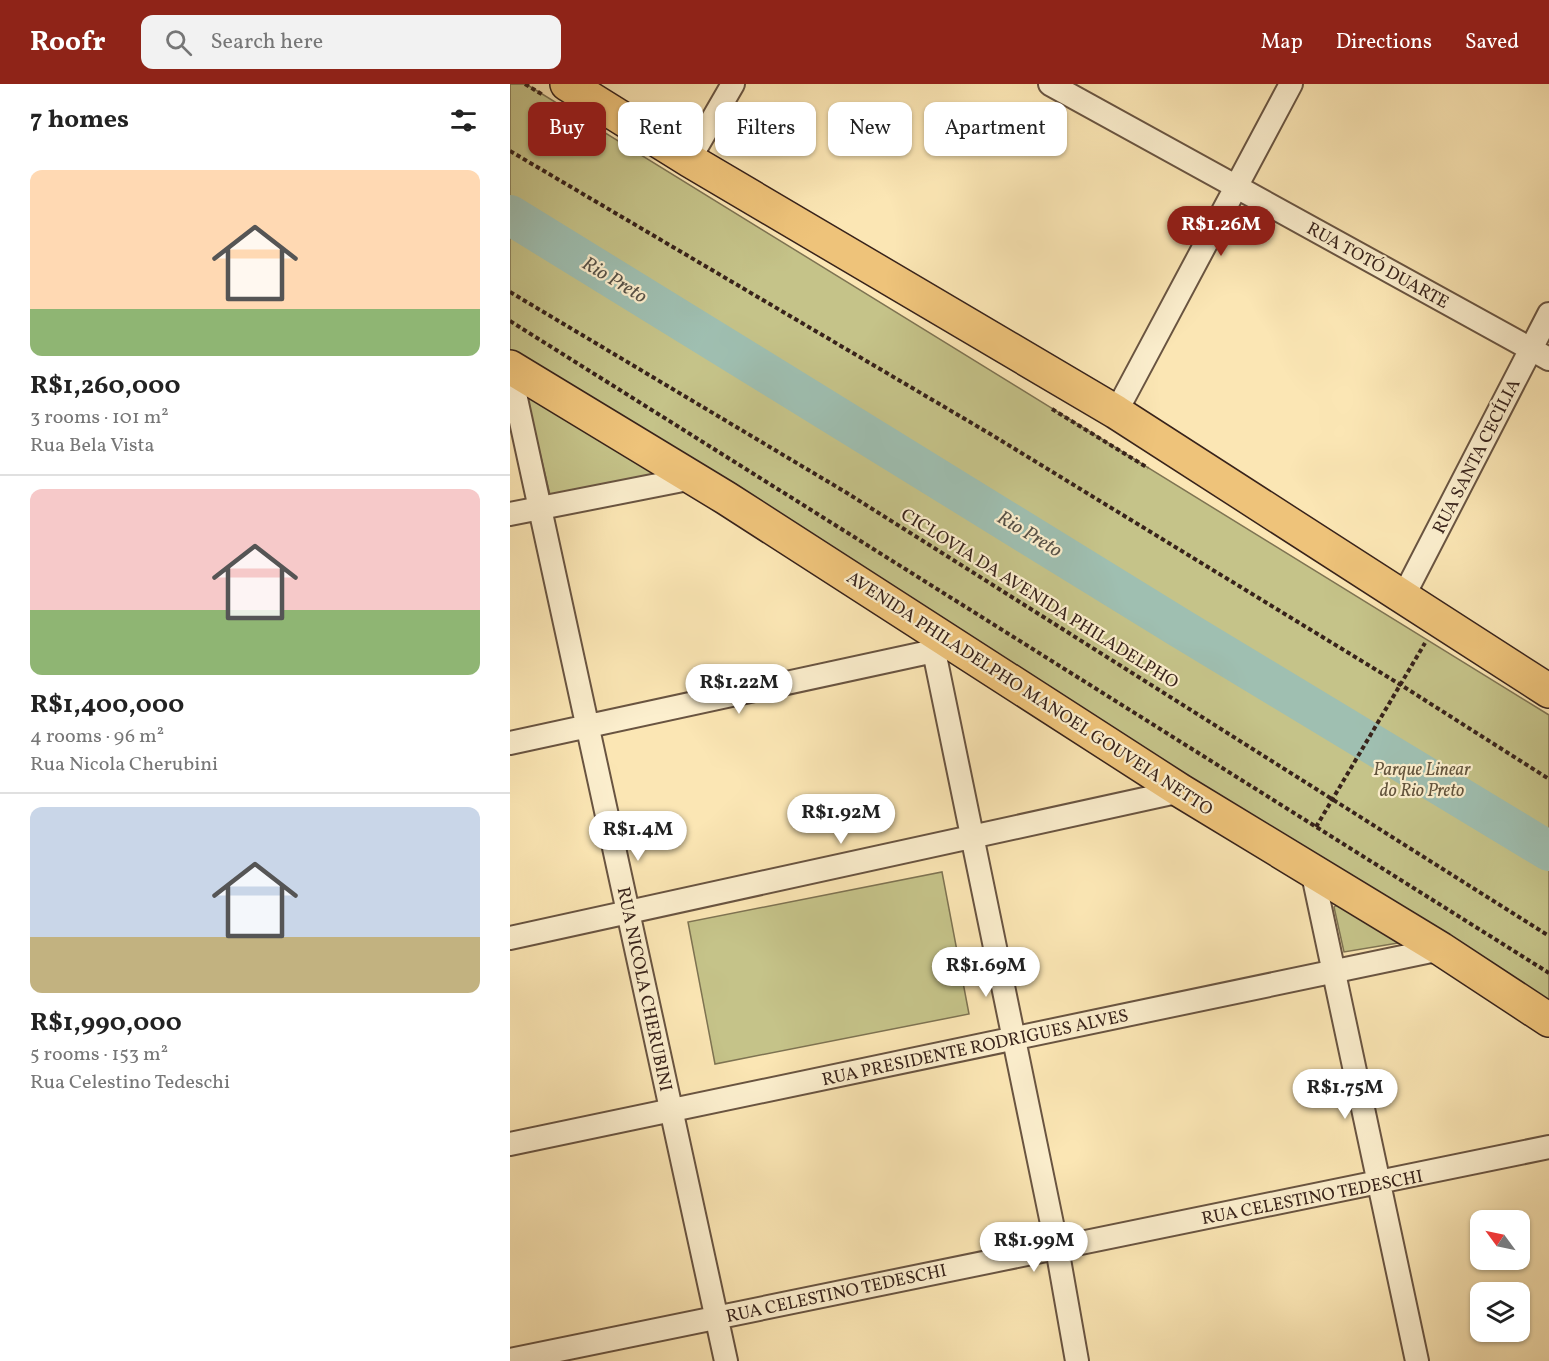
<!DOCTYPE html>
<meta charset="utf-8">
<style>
body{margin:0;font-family:Vollkorn,serif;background:#f2f2f2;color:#222;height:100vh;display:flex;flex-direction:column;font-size:22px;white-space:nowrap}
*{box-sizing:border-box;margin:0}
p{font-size:20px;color:#767676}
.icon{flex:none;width:33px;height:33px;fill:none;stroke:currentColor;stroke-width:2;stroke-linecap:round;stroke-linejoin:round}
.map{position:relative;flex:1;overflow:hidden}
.drawer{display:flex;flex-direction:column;background:#fff;width:510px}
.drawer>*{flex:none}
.top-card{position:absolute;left:18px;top:18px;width:570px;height:54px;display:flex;gap:12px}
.needle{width:39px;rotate:303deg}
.fabs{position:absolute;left:960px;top:1126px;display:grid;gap:12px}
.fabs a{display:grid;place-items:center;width:60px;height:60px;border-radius:12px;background:#fff;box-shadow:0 2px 4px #0004;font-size:30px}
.price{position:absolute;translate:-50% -51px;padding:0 14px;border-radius:21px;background:#fff;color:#222;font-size:20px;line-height:39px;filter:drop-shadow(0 2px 3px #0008)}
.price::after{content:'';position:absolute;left:50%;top:36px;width:18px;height:14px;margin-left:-9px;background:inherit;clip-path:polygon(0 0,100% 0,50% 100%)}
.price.current{background:#8f2418;color:#fff}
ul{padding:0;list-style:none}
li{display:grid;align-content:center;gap:12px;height:318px;padding:0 30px}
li+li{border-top:2px solid #e0e0e0}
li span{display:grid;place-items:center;height:186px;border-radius:12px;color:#555}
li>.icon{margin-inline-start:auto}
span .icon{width:108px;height:108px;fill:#fffc;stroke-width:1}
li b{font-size:26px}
h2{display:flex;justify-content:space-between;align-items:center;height:72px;padding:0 30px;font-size:26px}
.tag{padding:0 21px;border-radius:12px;background:#fff;box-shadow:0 2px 4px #0004;font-size:21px;line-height:54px}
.tag.current{background:#8f2418;color:#fff}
header{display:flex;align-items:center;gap:36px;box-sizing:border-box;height:84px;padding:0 30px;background:#8f2418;color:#fff}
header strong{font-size:28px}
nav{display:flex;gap:33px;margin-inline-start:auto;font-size:21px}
.search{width:420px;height:54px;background:#f2f2f2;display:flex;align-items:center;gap:15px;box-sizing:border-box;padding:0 21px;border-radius:12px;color:#767676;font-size:22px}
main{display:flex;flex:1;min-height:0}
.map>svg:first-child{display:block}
</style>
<header>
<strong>Roofr</strong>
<div class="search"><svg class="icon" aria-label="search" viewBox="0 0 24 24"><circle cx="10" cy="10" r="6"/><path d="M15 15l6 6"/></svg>Search here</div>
<nav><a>Map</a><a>Directions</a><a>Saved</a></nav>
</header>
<main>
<section class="drawer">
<h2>7 homes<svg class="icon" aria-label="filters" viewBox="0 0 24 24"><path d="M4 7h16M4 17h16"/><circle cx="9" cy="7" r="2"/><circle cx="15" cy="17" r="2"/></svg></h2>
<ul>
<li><span style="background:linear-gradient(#ffd9b3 75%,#8fb573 0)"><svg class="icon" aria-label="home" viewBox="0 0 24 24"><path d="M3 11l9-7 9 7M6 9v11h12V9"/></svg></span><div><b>R$1,260,000</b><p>3 rooms · 101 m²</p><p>Rua Bela Vista</p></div></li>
<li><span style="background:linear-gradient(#f6c9c9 65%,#8fb573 0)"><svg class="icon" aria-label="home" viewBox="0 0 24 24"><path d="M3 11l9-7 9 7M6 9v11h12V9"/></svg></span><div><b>R$1,400,000</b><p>4 rooms · 96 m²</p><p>Rua Nicola Cherubini</p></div></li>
<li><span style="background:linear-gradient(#c9d6e8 70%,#c2b280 0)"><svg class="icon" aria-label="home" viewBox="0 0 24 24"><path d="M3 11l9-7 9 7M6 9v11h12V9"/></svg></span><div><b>R$1,990,000</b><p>5 rooms · 153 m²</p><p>Rua Celestino Tedeschi</p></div></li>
</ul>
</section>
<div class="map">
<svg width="1039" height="1277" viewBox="0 0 1039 1277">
<rect width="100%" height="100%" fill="#fbe6b4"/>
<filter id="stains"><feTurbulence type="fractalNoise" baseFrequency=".00333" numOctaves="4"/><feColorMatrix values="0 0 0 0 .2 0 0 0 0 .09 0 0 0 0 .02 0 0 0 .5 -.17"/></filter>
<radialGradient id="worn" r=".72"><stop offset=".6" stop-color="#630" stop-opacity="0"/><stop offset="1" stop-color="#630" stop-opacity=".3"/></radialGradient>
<path fill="#c5c389" stroke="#7e7352" stroke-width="1.5" d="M0 0H16L1039 631V919L0 266Z
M14 303 155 389 40 411Z
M432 788 459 930 205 980 178 838Z
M831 818 894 855 888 859 834 868 824 823Z"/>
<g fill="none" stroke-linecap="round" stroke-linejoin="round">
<path stroke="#9fbfb1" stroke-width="40" d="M0 131 670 544 1039 767"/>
<defs>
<path id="street" d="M540 0 1039 275
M179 76 223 0
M0 287 216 1277
M606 328 781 0
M0 430 183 394
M893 513 1039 230
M419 543 547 1164 567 1277
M0 659 438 564
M802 786 907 1277
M0 854 671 707
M0 1060 931 865
M0 1276 1039 1063"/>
<path id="primary" d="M57 0 179 76 606 328 1039 607
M0 283 216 414 671 707 931 865 1039 936"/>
</defs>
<use href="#street" stroke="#695441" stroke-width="26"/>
<use href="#primary" stroke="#38231b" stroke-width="36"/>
<path stroke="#38231b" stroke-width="4" stroke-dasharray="4.5 3" stroke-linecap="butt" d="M15 0 33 11
M0 67 482 351 891 601 1039 695
M0 208 337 409 1039 852
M0 237 1039 889
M542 325 638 384
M806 743 915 559"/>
<use href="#street" stroke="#fcefce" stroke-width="22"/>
<use href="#primary" stroke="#eec37a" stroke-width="33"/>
</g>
<g text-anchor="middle" stroke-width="4.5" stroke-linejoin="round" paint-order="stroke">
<g font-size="18" fill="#38231b" stroke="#fcefce">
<text transform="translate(868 181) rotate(29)" y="6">RUA TOTÓ DUARTE</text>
<text transform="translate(966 372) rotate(-63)" y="6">RUA SANTA CECÍLIA</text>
<text transform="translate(530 514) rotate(32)" y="6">CICLOVIA DA AVENIDA PHILADELPHO</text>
<text transform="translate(520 609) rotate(33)" y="6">AVENIDA PHILADELPHO MANOEL GOUVEIA NETTO</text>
<text transform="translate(135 905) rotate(78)" y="6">RUA NICOLA CHERUBINI</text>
<text transform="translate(465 963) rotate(-12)" y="6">RUA PRESIDENTE RODRIGUES ALVES</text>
<text transform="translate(802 1113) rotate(-11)" y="6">RUA CELESTINO TEDESCHI</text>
<text transform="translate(326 1209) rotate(-12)" y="6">RUA CELESTINO TEDESCHI</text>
</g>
<g font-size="18" font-style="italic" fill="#62533c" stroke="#fcefce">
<text x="912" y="691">Parque Linear<tspan x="912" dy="21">do Rio Preto</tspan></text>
</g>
<g font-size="20" font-style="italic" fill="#575248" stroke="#fcefce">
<text transform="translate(105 195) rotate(31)" y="7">Rio Preto</text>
<text transform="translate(520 449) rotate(31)" y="7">Rio Preto</text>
</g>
</g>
<rect width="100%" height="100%" filter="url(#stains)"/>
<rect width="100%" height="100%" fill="url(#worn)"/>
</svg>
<div class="fabs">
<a><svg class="needle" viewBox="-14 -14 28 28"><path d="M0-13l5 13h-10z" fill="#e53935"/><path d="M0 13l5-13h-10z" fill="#767676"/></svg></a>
<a><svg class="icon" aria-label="layers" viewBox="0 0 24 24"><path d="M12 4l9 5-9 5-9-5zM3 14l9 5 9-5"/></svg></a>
</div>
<b class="price current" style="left:711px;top:173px">R$1.26M</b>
<b class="price" style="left:229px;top:631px">R$1.22M</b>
<b class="price" style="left:331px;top:761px">R$1.92M</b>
<b class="price" style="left:128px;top:778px">R$1.4M</b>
<b class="price" style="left:476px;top:914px">R$1.69M</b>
<b class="price" style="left:835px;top:1036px">R$1.75M</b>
<b class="price" style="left:524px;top:1189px">R$1.99M</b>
<div class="top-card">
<a class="tag current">Buy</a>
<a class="tag">Rent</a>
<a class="tag">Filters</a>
<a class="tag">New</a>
<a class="tag">Apartment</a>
</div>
</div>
</main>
